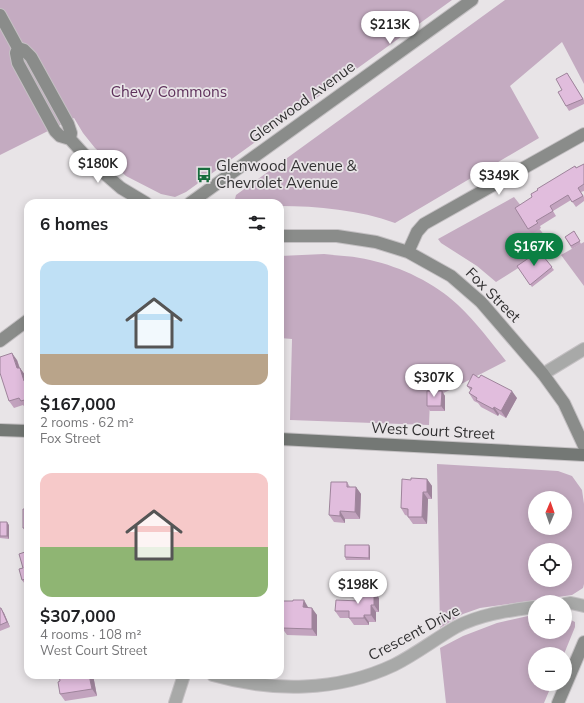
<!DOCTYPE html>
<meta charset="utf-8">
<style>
body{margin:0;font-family:Mulish,sans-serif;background:#f2f2f2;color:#202124;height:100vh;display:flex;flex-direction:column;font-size:15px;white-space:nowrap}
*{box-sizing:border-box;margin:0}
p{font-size:13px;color:#757577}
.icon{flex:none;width:22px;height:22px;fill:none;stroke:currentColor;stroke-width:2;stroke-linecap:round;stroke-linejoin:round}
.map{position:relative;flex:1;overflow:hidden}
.details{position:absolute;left:24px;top:199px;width:260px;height:480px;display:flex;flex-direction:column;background:#fff;border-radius:12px;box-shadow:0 2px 10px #0003}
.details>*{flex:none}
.needle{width:26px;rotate:2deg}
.buttons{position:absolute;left:528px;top:491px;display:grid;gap:8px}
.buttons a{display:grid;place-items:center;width:44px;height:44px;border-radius:50%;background:#fff;box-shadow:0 2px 10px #0003;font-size:20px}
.price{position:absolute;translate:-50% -34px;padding:0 9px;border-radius:14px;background:#fff;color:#222;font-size:13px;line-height:26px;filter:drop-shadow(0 1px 2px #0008)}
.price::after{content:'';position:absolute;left:50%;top:24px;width:12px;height:9px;margin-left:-6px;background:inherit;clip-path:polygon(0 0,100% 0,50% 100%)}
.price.active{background:#0b8043;color:#fff}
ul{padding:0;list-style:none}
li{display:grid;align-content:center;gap:8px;height:212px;padding:0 16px}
li span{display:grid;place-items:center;height:124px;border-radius:12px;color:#555}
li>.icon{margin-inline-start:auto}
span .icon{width:72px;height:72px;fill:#fffc;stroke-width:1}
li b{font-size:17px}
h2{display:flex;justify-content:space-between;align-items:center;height:48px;padding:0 16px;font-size:17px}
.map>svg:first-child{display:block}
</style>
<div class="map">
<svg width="584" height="703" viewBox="0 0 584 703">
<rect width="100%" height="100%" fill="#e8e4e7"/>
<path fill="#c4abc1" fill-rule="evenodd" d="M0 0H452L186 192 175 197 161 194 126 176 95 148 83 133 74 118 0 155Z
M505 0H584V84L562 42 510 86 539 138 395 223C360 210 317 206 280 206V203H234L236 195Z
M514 197 553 246 496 282 477 266 441 243 438 239Z
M584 242V286L561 255Z
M324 254C339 256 355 256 370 260 401 267 435 283 458 305 476 322 491 342 506 361L430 400 429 425 290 420 292 339 280 338V256Z
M437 464 558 471 572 476 582 490 584 504V584L583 588 572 595 480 608 463 614 440 628ZM535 498H565V528H535ZM535 550H565V580H535Z
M528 616H535V632H565V617L575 622V627L564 654H535V684H552L544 703H446L440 648 463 636 497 623Z"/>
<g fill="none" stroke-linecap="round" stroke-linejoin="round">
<defs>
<path id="street" d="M543 374 584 349
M565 604 571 603 584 606
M213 675C272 692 337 692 394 665 416 654 435 639 456 627 481 614 507 611 535 607
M175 703 184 675"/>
<path id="secondary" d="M0 15 18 48 16 53 18 63 55 131 60 136 70 139 91 162 121 188 146 203
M18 48 24 50 31 57 68 124 71 133 70 139
M190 203 472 0
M280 236H337L376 242 408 252 451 276 481 302 543 374 564 403 584 446
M408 252 417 232 424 224 584 134
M0 341 28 320
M558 703 584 642"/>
<path id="primary" d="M0 430 28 431
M280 439 584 455"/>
</defs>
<use href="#street" stroke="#c4c0c3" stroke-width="14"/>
<use href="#secondary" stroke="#c4c0c3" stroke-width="14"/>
<use href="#primary" stroke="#c4c0c3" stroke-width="14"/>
<use href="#street" stroke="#a8a9a8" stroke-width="12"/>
<use href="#secondary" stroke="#8a8c8a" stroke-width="12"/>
<use href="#primary" stroke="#747875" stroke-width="12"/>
</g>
<path fill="#c2a3be" d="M567 73 584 100V104L569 111 566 106 562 90Z
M584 164V191L581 192 584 197V201L576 207 571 200 553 211 556 216 540 226 541 228 532 234 528 229 532 197 576 168Z
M574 231 581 244 572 249 565 237Z
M539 251 554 270 532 287 517 266Z
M17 360 20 368 25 375 26 380H28V408L26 409 23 405 14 408 9 401Z
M467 386 517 398 506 418 499 414 498 416 481 407 478 403 474 401 469 393 471 391Z
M442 391 445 396V411H430L427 406Z
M427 479 432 486V499H428L427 524H413L408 517V516L405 515 401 508Z
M347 482 350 487H356L361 494 360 519H345V523L334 522 329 515Z
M28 509V533H26L23 528Z
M0 522 9 525V539L0 538Z
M369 545 370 548V560H346L345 557Z
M28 551V587H27L22 580 23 568Z
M379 598V612H376V622H369V625H354L349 618H340L335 611 360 601Z
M308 607 317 615V636L287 635 282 628Z
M0 608 4 613 10 627 0 631Z
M59 675H93L97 696 65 701 60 694V681Z"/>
<path fill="#9e849b" d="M12 353 17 360 22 376 17 368Z
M20 368 25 375 28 385 24 381Z
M442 391 445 396V411L441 406Z
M512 391 517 398 506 418 501 411Z
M494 407 499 414 498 416 493 409Z
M427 479 432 486V499L427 492Z
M356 487 361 494 360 519 355 512Z
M423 492 428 499 427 524 422 517Z
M340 511 345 519V523L340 516Z
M7 522 9 525V539L7 536Z
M369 545 370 548V560L369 558Z
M374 591 379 598V612L374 605Z
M304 600 308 607V614L303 607Z
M371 605 376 612V622L371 615Z
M1 608 4 613 10 627 7 622Z
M312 608 317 615V636L312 629Z
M364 615 369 622V625L364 618Z
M89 675H93L97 696 92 689Z"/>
<path fill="#e1bddd" stroke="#9e849b" d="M567 73 583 99 566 106 558 92 562 90 556 79Z
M584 164V184L578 188 583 196 572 202 568 195 550 206 553 211 536 221 538 223 528 229 515 208 532 197 531 194 538 190 537 189 575 166 576 168Z
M574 231 580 241 571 246 565 237Z
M539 251 552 267 530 285 517 266Z
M12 353 17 368H20L24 381 28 380V399L21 401 19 398 9 401 0 373V357Z
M473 374 479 378 481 375 512 391 501 411 494 407 493 409 476 400 477 398 469 393 472 388 467 386Z
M427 391H442L441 406H427Z
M411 478 427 479V492H423L422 517H408V509L401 508 402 479 411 480Z
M331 482H347V487H356L355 512 340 511V516L329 515Z
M23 509H28V528H23Z
M0 522H7V536H0Z
M345 545H369V558L345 557Z
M28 551V583H27L26 579 22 580 19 569 23 568 19 554Z
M360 591H374V605H371V615H364V618H349V611H335L336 600 360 601Z
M293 600H304L303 607 312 608V629L282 628 283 601H293Z
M0 608H1L7 622 0 625Z
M59 675H89L92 689 60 694 58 682 60 681Z"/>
<defs>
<symbol id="bus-bare" viewBox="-9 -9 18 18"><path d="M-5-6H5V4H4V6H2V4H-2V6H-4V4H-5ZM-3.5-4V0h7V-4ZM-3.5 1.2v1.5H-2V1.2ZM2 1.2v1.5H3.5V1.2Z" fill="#186c3d" stroke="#e8e4e7" stroke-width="2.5" paint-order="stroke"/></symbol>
</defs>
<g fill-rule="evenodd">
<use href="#bus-bare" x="193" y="164" width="22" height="22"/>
</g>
<g text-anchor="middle" stroke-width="3.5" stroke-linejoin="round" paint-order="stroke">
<g font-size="15" fill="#5e315b" stroke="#e8e4e7">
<text x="169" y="97">Chevy Commons</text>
</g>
<g font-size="15" fill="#323132" stroke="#e8e4e7">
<text transform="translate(302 102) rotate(-36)" y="5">Glenwood Avenue</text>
<text transform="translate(493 295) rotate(45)" y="5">Fox Street</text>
<text transform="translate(433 431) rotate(3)" y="5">West Court Street</text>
<text transform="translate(414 633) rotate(-28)" y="5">Crescent Drive</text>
</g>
<g font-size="15" fill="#323132" stroke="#e8e4e7" text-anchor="start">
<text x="216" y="171">Glenwood Avenue &amp;<tspan x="216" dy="17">Chevrolet Avenue</tspan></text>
</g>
</g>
</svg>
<div class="buttons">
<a><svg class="needle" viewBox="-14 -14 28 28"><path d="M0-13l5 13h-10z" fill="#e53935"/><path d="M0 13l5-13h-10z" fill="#757577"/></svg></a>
<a><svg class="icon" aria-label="locate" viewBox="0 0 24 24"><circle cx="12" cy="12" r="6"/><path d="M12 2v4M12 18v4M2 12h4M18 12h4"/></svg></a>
<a>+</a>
<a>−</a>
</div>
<b class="price" style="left:390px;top:45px">$213K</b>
<b class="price" style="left:98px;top:184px">$180K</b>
<b class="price" style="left:499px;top:196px">$349K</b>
<b class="price active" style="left:534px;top:267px">$167K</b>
<b class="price" style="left:434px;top:398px">$307K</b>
<b class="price" style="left:358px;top:605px">$198K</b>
<section class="details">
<h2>6 homes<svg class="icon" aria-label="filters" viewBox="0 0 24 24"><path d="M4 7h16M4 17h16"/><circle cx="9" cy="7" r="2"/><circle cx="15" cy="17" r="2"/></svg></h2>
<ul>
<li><span style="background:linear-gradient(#bfe0f5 75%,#b9a48a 0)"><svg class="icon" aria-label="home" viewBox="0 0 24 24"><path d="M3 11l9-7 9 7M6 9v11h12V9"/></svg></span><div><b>$167,000</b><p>2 rooms · 62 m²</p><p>Fox Street</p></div></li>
<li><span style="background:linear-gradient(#f6c9c9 60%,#8fb573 0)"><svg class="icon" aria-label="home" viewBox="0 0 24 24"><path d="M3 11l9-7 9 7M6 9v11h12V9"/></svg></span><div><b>$307,000</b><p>4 rooms · 108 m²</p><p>West Court Street</p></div></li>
</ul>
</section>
</div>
